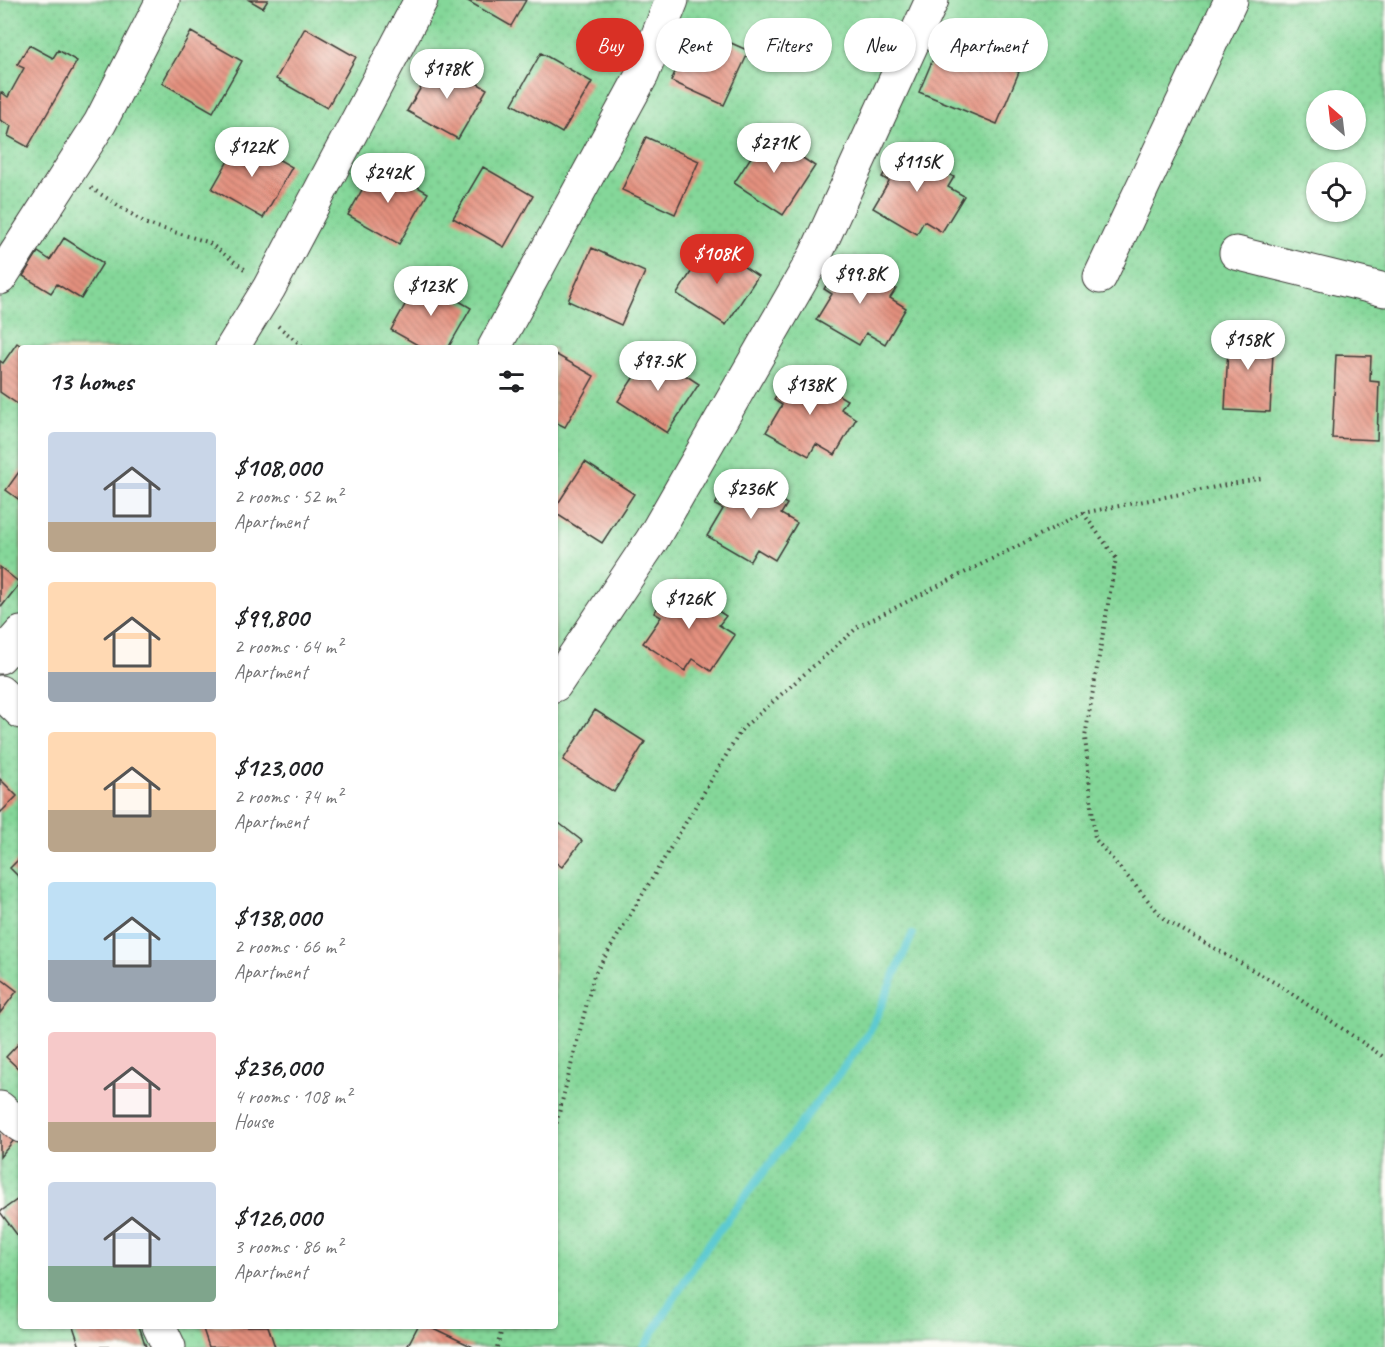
<!DOCTYPE html>
<meta charset="utf-8">
<style>
body{margin:0;font-family:Caveat,sans-serif;background:#f2f2f2;color:#202124;height:100vh;display:flex;flex-direction:column;font-size:22px;white-space:nowrap}
*{box-sizing:border-box;margin:0}
p{font-size:20px;color:#757577}
.icon{flex:none;width:33px;height:33px;fill:none;stroke:currentColor;stroke-width:2;stroke-linecap:round;stroke-linejoin:round}
.map{position:relative;flex:1;overflow:hidden}
.sheet{position:absolute;left:18px;top:345px;width:540px;height:984px;display:flex;flex-direction:column;background:#fff;border-radius:6px;box-shadow:0 2px 4px #0004}
.sheet>*{flex:none}
.hud{position:absolute;left:576px;top:18px;width:570px;height:54px;display:flex;gap:12px}
.needle{width:39px;rotate:332deg}
.buttons{position:absolute;left:1306px;top:90px;display:grid;gap:12px}
.buttons a{display:grid;place-items:center;width:60px;height:60px;border-radius:50%;background:#fff;box-shadow:0 2px 4px #0004;font-size:30px}
.price{position:absolute;translate:-50% -51px;padding:0 14px;border-radius:21px;background:#fff;color:#222;font-size:20px;line-height:39px;filter:drop-shadow(0 2px 3px #0008)}
.price::after{content:'';position:absolute;left:50%;top:36px;width:18px;height:14px;margin-left:-9px;background:inherit;clip-path:polygon(0 0,100% 0,50% 100%)}
.price.on{background:#d93025;color:#fff}
ul{padding:0;list-style:none}
li{display:flex;align-items:center;gap:18px;height:150px;padding:0 30px}
li span{display:grid;place-items:center;flex:none;width:168px;height:120px;border-radius:6px;color:#555}
li>.icon{margin-inline-start:auto}
span .icon{width:72px;height:72px;fill:#fffc;stroke-width:1}
li b{font-size:26px}
h2{display:flex;justify-content:space-between;align-items:center;height:72px;padding:0 30px;font-size:26px}
.pill{padding:0 21px;border-radius:27px;background:#fff;box-shadow:0 2px 4px #0004;font-size:21px;line-height:54px}
.pill.on{background:#d93025;color:#fff}
.map>svg:first-child{display:block}
</style>
<div class="map">
<svg width="1385" height="1347" viewBox="0 0 1385 1347">
<defs>
<pattern id="park-dots" width="8" height="8" patternUnits="userSpaceOnUse" patternTransform="scale(1.5)"><rect width="8" height="8" fill="#84d799"/><path d="M2 2h.1M6 6h.1" fill="none" stroke="#71b883" stroke-width="1.8" stroke-linecap="round"/></pattern>
<pattern id="building-back-hatch" width="6" height="6" patternUnits="userSpaceOnUse" patternTransform="scale(1.5)"><rect width="6" height="6" fill="#e4907e"/><path d="M-1 5l2 2M0 0l6 6M5-1l2 2" fill="none" stroke="#b87566"/></pattern>
</defs>
<rect width="100%" height="100%" fill="#fdfcf7"/>
<filter id="ink" filterUnits="userSpaceOnUse"><feTurbulence type="fractalNoise" baseFrequency=".0167" numOctaves="2"/><feDisplacementMap in="SourceGraphic" scale="12" xChannelSelector="R" yChannelSelector="G"/><feConvolveMatrix kernelMatrix="1 2 1 2 8 2 1 2 1" color-interpolation-filters="sRGB"/></filter>
<filter id="wash" filterUnits="userSpaceOnUse"><feTurbulence type="fractalNoise" baseFrequency=".008" numOctaves="4" result="noise"/><feDisplacementMap in="SourceGraphic" scale="24" xChannelSelector="R" yChannelSelector="G"/><feGaussianBlur stdDeviation="1.35" result="paint"/><feColorMatrix in="noise" values="0 0 0 0 0 0 0 0 0 0 0 0 0 0 0 0 0 1.4 0 .05"/><feComposite in="paint" operator="in"/></filter>
<g filter="url(#wash)">
<rect width="100%" height="100%" fill="#f2e3c6"/>
<path fill="url(#park-dots)" stroke="#507a5a" stroke-width="1.5" fill-rule="evenodd" d="M0 0H1385V1347H0ZM1317 100H1356V140H1317ZM1317 172H1356V212H1317ZM21 348H555V1326H21Z"/>
<g fill="none" stroke-linecap="round" stroke-linejoin="round">
<path stroke="#5dcad1" stroke-width="8" d="M644 1347 702 1253 868 1035 912 935"/>
</g>
<g id="blocks">
<path fill="url(#building-back-hatch)" d="M249 0H268L263 8Z
M466 0H526L511 26Z
M695 27 749 51 724 105 671 81Z
M305 28 356 57 327 108 276 79Z
M191 32 242 61 213 112 162 83Z
M941 40 1019 72 997 124 919 92Z
M29 45 53 58 58 50 77 61 28 147 8 136 11 126 0 120V95L1 92 8 97 24 68 17 65Z
M541 53 592 82 562 133 512 104Z
M437 60 487 89 458 139 407 111Z
M766 134 815 166 783 215 734 183Z
M646 137 699 161 675 214 622 190Z
M241 138 292 167 263 218 212 189Z
M901 146 954 177 948 187 964 196 942 232 924 221 917 234 873 208 889 181 882 177Z
M377 163 428 193 399 244 348 215Z
M483 167 533 196 504 247 453 218Z
M64 238 103 263 81 299 57 284 51 293 23 276 38 252 50 260Z
M709 244 758 276 726 325 677 294Z
M592 248 645 272 621 325 568 301Z
M843 257 896 289 890 298 906 308 885 344 866 333 859 345 816 320 832 294 824 289Z
M420 278 471 308 448 348H423L391 330Z
M1229 326 1265 327 1263 353H1273L1270 412 1225 410Z
M17 343 24 348H21V402L19 405 0 392V361L3 363Z
M650 352 699 384 667 433 618 401Z
M555 354 594 376 565 427 555 422Z
M1336 355 1371 356 1370 381 1379 382 1377 440 1332 438Z
M793 368 847 400 841 409 856 419 835 455 816 444 809 456 766 432 782 405 774 400Z
M585 462 634 494 602 543 555 513V508Z
M21 469V501L6 490Z
M734 473 787 504 781 514 797 523 775 560 757 549 750 561 707 536 723 509 715 505Z
M0 567 20 583 2 606 0 604Z
M674 582 726 616 719 625 735 635 711 671 693 659 685 671 643 643 661 617 654 613Z
M595 710 645 742 614 792 563 760Z
M0 779 17 796 0 813Z
M555 820 582 841 562 867 555 862Z
M21 857V879L10 868Z
M0 978 17 991 0 1013Z
M21 1041V1071L6 1057Z
M0 1128 14 1140 0 1157Z
M21 1197V1240L0 1212Z
M73 1326H139L146 1347H80Z
M202 1326H268L275 1347H209Z
M418 1326H429L473 1347H407Z"/>
</g>
</g>
<g filter="url(#ink)">
<use href="#blocks" fill-opacity="0" stroke="#3c3a36" stroke-width="1.5"/>
<g fill="none" stroke-linecap="round" stroke-linejoin="round">
<defs>
<path id="minor" d="M1236 253 1385 290
M1100 277 1231 0
M0 278 100 123 163 0
M232 348 269 288 421 0
M494 348 642 75 672 0
M0 657 21 633
M555 685 652 540 815 256 932 0
M0 692 21 712
M0 1108 21 1126
M159 1326 169 1347"/>
</defs>
<use href="#minor" stroke="#3c3a36" stroke-width="35"/>
<path stroke="#3c3a36" stroke-width="4" stroke-dasharray="1.5 4.5" stroke-linecap="butt" d="M91 188 147 224 208 242 247 271
M278 326 305 348
M1083 513 1116 558 1085 737 1095 839 1165 920 1279 985 1385 1058
M555 1129 594 975 742 729 859 626 1083 513 1262 478
M497 1347 503 1326"/>
<use href="#minor" stroke="#fff" stroke-width="33"/>
</g>
</g>
</svg>
<div class="buttons">
<a><svg class="needle" viewBox="-14 -14 28 28"><path d="M0-13l5 13h-10z" fill="#e53935"/><path d="M0 13l5-13h-10z" fill="#757577"/></svg></a>
<a><svg class="icon" aria-label="locate" viewBox="0 0 24 24"><circle cx="12" cy="12" r="6"/><path d="M12 2v4M12 18v4M2 12h4M18 12h4"/></svg></a>
</div>
<b class="price" style="left:447px;top:100px">$178K</b>
<b class="price" style="left:774px;top:174px">$271K</b>
<b class="price" style="left:252px;top:178px">$122K</b>
<b class="price" style="left:917px;top:193px">$115K</b>
<b class="price" style="left:388px;top:204px">$242K</b>
<b class="price on" style="left:717px;top:285px">$108K</b>
<b class="price" style="left:860px;top:305px">$99.8K</b>
<b class="price" style="left:431px;top:317px">$123K</b>
<b class="price" style="left:1248px;top:371px">$158K</b>
<b class="price" style="left:658px;top:392px">$97.5K</b>
<b class="price" style="left:810px;top:416px">$138K</b>
<b class="price" style="left:751px;top:520px">$236K</b>
<b class="price" style="left:689px;top:630px">$126K</b>
<div class="hud">
<a class="pill on">Buy</a>
<a class="pill">Rent</a>
<a class="pill">Filters</a>
<a class="pill">New</a>
<a class="pill">Apartment</a>
</div>
<section class="sheet">
<h2>13 homes<svg class="icon" aria-label="filters" viewBox="0 0 24 24"><path d="M4 7h16M4 17h16"/><circle cx="9" cy="7" r="2"/><circle cx="15" cy="17" r="2"/></svg></h2>
<ul>
<li><span style="background:linear-gradient(#c9d6e8 75%,#b9a48a 0)"><svg class="icon" aria-label="home" viewBox="0 0 24 24"><path d="M3 11l9-7 9 7M6 9v11h12V9"/></svg></span><div><b>$108,000</b><p>2 rooms · 52 m²</p><p>Apartment</p></div></li>
<li><span style="background:linear-gradient(#ffd9b3 75%,#9aa5b1 0)"><svg class="icon" aria-label="home" viewBox="0 0 24 24"><path d="M3 11l9-7 9 7M6 9v11h12V9"/></svg></span><div><b>$99,800</b><p>2 rooms · 64 m²</p><p>Apartment</p></div></li>
<li><span style="background:linear-gradient(#ffd9b3 65%,#b9a48a 0)"><svg class="icon" aria-label="home" viewBox="0 0 24 24"><path d="M3 11l9-7 9 7M6 9v11h12V9"/></svg></span><div><b>$123,000</b><p>2 rooms · 74 m²</p><p>Apartment</p></div></li>
<li><span style="background:linear-gradient(#bfe0f5 65%,#9aa5b1 0)"><svg class="icon" aria-label="home" viewBox="0 0 24 24"><path d="M3 11l9-7 9 7M6 9v11h12V9"/></svg></span><div><b>$138,000</b><p>2 rooms · 66 m²</p><p>Apartment</p></div></li>
<li><span style="background:linear-gradient(#f6c9c9 75%,#b9a48a 0)"><svg class="icon" aria-label="home" viewBox="0 0 24 24"><path d="M3 11l9-7 9 7M6 9v11h12V9"/></svg></span><div><b>$236,000</b><p>4 rooms · 108 m²</p><p>House</p></div></li>
<li><span style="background:linear-gradient(#c9d6e8 70%,#7fa58c 0)"><svg class="icon" aria-label="home" viewBox="0 0 24 24"><path d="M3 11l9-7 9 7M6 9v11h12V9"/></svg></span><div><b>$126,000</b><p>3 rooms · 86 m²</p><p>Apartment</p></div></li>
</ul>
</section>
</div>
